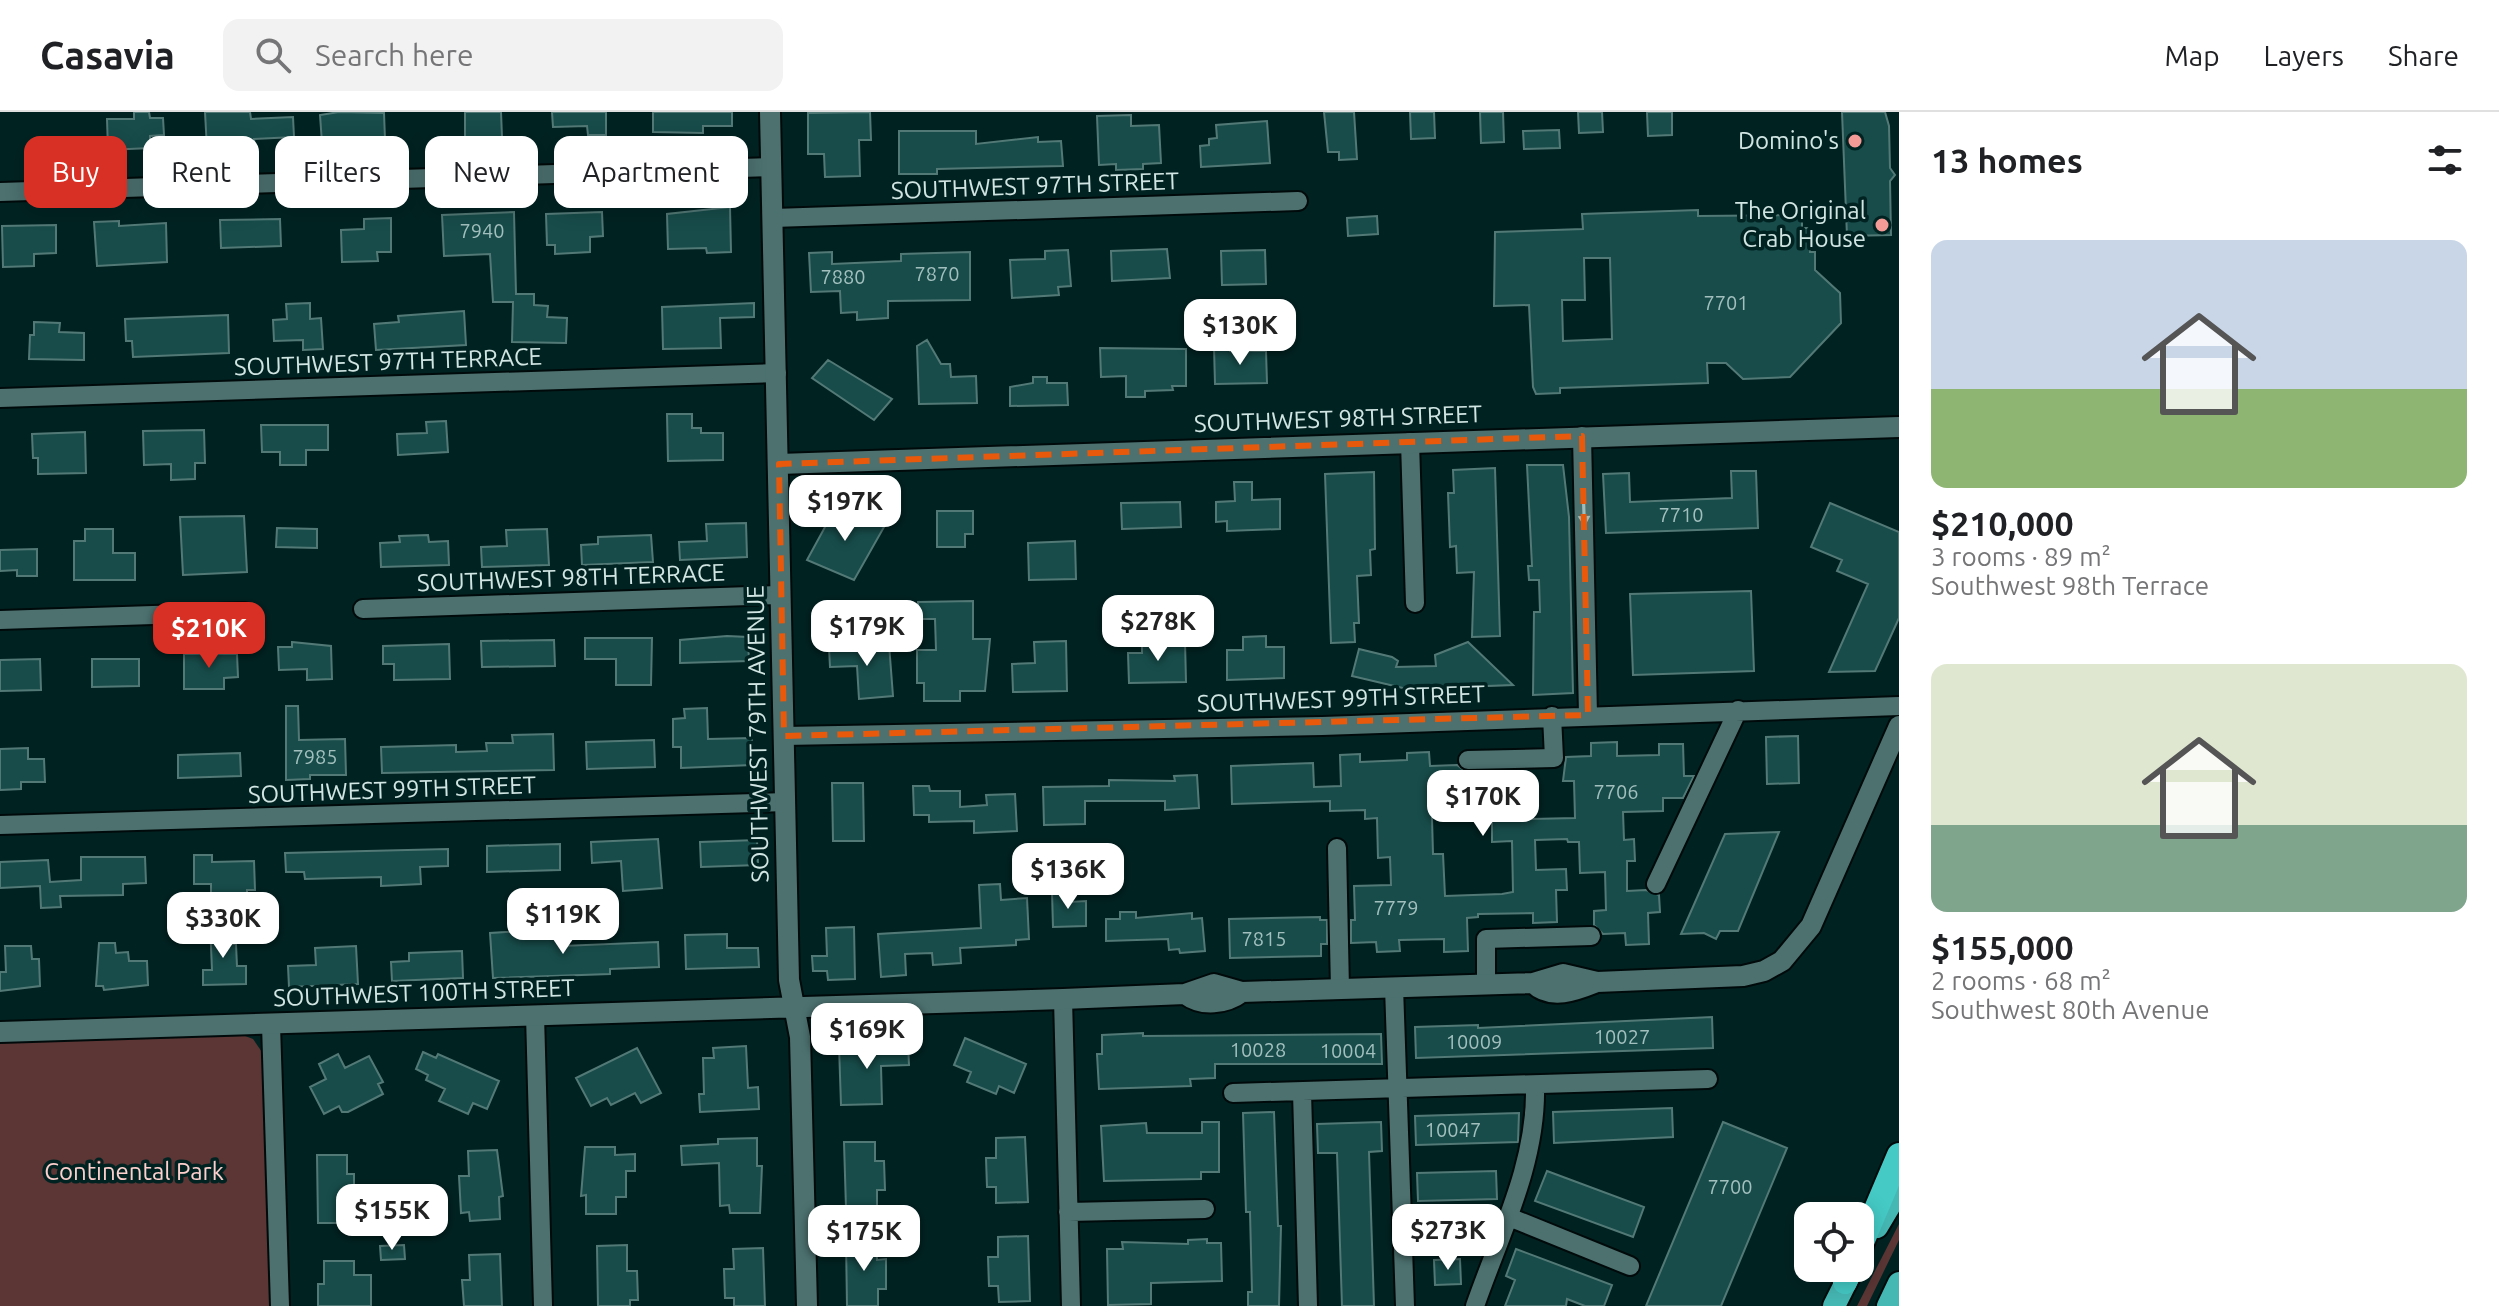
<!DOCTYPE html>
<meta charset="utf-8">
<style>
body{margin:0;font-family:Ubuntu,sans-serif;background:#f2f2f2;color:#202124;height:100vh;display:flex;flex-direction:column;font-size:30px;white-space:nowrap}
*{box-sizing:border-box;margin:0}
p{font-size:26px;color:#757577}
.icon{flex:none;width:44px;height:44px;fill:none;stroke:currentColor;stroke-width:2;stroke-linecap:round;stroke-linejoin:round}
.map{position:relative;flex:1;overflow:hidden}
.panel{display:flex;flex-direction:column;background:#fff;width:600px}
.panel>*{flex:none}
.top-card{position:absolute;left:24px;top:24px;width:760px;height:72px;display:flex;gap:16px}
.controls{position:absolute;left:1794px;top:1090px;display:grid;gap:16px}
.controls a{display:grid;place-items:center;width:80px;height:80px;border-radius:16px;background:#fff;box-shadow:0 4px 20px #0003;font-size:40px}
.price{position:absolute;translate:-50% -68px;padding:0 18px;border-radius:16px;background:#fff;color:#222;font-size:26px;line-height:52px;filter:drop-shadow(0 2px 4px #0008)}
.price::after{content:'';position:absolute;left:50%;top:48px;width:24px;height:18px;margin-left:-12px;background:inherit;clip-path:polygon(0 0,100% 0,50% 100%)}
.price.selected{background:#d93025;color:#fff}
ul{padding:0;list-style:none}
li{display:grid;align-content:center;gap:16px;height:424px;padding:0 32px}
li span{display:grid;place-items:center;height:248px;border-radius:16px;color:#555}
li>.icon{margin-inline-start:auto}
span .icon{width:144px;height:144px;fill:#fffc;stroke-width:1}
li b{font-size:34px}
h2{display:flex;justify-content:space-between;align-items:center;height:96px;padding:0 32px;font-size:34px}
.chip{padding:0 28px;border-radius:16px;background:#fff;box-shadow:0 4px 20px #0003;font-size:28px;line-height:72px}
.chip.selected{background:#d93025;color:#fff}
header{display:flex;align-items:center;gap:48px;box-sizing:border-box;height:112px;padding:0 40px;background:#fff;border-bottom:2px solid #e0e0e0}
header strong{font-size:38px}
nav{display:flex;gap:44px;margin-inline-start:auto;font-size:28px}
.search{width:560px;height:72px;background:#f2f2f2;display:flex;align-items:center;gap:20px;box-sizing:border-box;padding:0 28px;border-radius:16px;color:#757577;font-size:30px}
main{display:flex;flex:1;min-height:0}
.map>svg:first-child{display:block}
</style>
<header>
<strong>Casavia</strong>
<div class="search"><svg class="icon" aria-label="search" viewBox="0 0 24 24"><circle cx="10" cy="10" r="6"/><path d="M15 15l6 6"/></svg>Search here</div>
<nav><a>Map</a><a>Layers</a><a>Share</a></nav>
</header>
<main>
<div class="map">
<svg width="1899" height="1194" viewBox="0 0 1899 1194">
<rect width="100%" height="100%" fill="#002322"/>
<path fill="#5b3635" d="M240 922 253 927 264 943 272 1194H0V929Z
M1899 1112V1128L1867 1194H1857Z"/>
<path fill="#174c4a" stroke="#537976" stroke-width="2" fill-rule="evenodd" d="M134 0H149L150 6H163L164 23 150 24V36L108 38 107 7H134Z
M205 0H250L251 7 293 5 294 25 254 27 255 35 207 37Z
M339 0 384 1 385 27 322 31 320 3Z
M465 0H501L502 25 465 26Z
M552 0H606V23H588L587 14 553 15Z
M653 0H732V14H703V21L653 20Z
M870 0 871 28H859L860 64 825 65 824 42H808V1Z
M1324 0H1354L1357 47 1339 48V40H1328Z
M1410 0H1434L1435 26 1411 27Z
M1480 0H1503L1504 30 1481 31Z
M1578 0H1602L1603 20 1579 21Z
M1647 0H1672V23L1648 24Z
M1842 0H1885L1889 14 1890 56 1895 63 1890 69 1891 123 1847 124Z
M1131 3V14L1159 13 1161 51 1143 52V57L1116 58V52L1099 53 1097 4Z
M1267 9 1270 51 1201 55 1200 34 1209 33V27L1217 26 1216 13Z
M1559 18 1560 36 1524 37 1523 19Z
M899 19H976V32L1038 25V30L1061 29 1063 54 937 57V62H899Z
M730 95 731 140 707 141 706 136 668 137 667 102Z
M1698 98V104L1802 103V116H1809L1810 140H1815V158L1840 181 1841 211 1790 265 1743 267 1726 251H1707L1708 271 1560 276V281L1536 282 1533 275 1529 193 1494 194 1495 120 1583 117 1582 102ZM1584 146H1610L1612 227 1563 229 1562 188H1585Z
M514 100 516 182H534V193L548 194 547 205 567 206 566 231 512 230 513 190H493L490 142 444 144 442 103Z
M602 100 603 124 590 125V140L555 142V133H547L546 102Z
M1377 104 1378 122 1348 124 1347 106Z
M391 106V140H377L378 149 342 150 341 118 364 117V107Z
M280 107 281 134 221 136 220 108Z
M119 109V114L166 111 167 150 97 154 94 110Z
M56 113V141L34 142V154L3 155 2 114Z
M1167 137 1170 166 1112 169 1111 139Z
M1068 138 1071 174 1058 175 1059 183 1012 186 1010 148 1045 147V139Z
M1265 138 1266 172 1222 173 1221 139Z
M832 140V152L901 149V142L970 140V188L888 189V206L857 208V200L841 201 840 179 811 180 809 141Z
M310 191V207L321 206 323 237 303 238V228L274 229 273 208 287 207 286 192Z
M754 191V205L720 206 721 236 663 237 662 195Z
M464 199 466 233 376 238 374 212 399 210 398 204Z
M228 203 229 241 133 245 132 229H126L125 207Z
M34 210 60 211 59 220 84 221V248L29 247 30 223H34Z
M927 228 941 252H950L951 265 976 264 977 291 919 292 917 234Z
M1230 234V239H1266L1267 271 1215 272 1214 235Z
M1100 236 1186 237V274H1172L1173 278 1145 279V285H1126V264L1101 265Z
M828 248 892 287 874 308 812 266Z
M1033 265H1047V271H1067L1068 293 1010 294V275L1033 271Z
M667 302H692V316H701V321H723V348L668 349Z
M446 309 448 340 398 343 397 322 427 321 426 310Z
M261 313H328V338H306V353H280V340H262Z
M204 318 205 351H195V367L171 368V352L144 353 143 319Z
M85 320 86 361 38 362V346H33L32 322Z
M1527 353H1563L1569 405 1573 581 1533 583 1534 500H1540L1539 468H1529L1528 454H1532Z
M1495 356 1500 524 1472 525 1474 460 1457 461 1456 434 1450 435 1448 381H1454L1453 358Z
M1731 359H1756L1758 416 1606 421 1603 362 1629 361 1630 390 1732 386Z
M1374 360 1375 437 1370 438 1371 463 1357 464 1359 511H1354L1355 530 1331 531 1325 362Z
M1234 370H1252V388L1280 387V417L1227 419V409L1216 410V390L1235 389Z
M1180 390 1181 415 1122 417 1121 391Z
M1830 391 1899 420V506L1875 559 1829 560 1868 472 1837 459 1842 448 1811 435Z
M837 393 884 415 854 468 807 448Z
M937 399H973V422H965V435H937Z
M244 404 247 460 183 463 180 405Z
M746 411 747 445 680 448 679 430 707 429 706 412Z
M277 416 317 417V436L276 435Z
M85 417H113V441H135V468H74V429H85Z
M547 417 549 453 482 455 481 435 507 434 506 418Z
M428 423 429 430 448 429 449 453 381 455 380 431 400 430 399 424Z
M651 423 653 450 582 453 581 433 598 432V425Z
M1075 429 1076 467 1029 468 1028 431Z
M37 437V464H17V458L0 459V438Z
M1751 479 1754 559 1633 563 1630 482Z
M973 489V527H990L985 579H960V589H924V571H917V538H936L935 507H918V490Z
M727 524 748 525 749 549 680 551V528Z
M1266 524V535H1284V566L1227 568V538H1243V525Z
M585 526H652L651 573H616V547H585Z
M554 528 555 554 482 555 481 529Z
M1066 529 1067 579 1013 580 1012 552 1035 551 1034 530Z
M1185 529 1186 570 1129 571 1128 541H1142V530Z
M292 530 331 534 332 567 307 568V557L279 558 278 535H292Z
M1468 530 1513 573 1407 577 1352 564 1359 537 1392 545 1398 549 1396 555 1436 554 1435 543Z
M449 532 450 567 394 568V552H383V534Z
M889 532 893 584 859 587 857 554 830 555 829 536Z
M184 542H237L238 565 224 566V577H184Z
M40 547 41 578 0 579V548Z
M92 547H139V574L92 575Z
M286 594H298L299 628 345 627 346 663H310V667L286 668Z
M707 596 708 627 752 626V653L681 656V635H673V607L685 606 684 597Z
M553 622 554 658 382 661 381 635 456 633V640L487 639 486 631H513L512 623Z
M1798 624 1799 671 1767 672 1766 625Z
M654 628 655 655 587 657 586 630Z
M1617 630V644L1659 643V632H1683L1684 664H1694L1683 686H1663V699L1623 700 1624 728 1634 727 1635 749H1627V779L1646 778 1659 783 1660 800 1648 801 1649 832 1626 833 1625 821 1603 822 1594 813V799L1606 798 1605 760 1580 761 1579 730H1568L1567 727 1535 728 1536 758 1566 757 1567 778H1556L1557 810 1533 811V801L1478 802V805L1467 806 1468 839 1444 840V827L1399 828 1400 839 1377 840 1376 830 1351 831V808H1355L1354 774 1391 773 1390 745 1378 746 1377 706 1365 707V698L1330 699V689L1232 692 1231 654 1313 651 1314 675 1341 674 1340 643 1360 642V650L1407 648V641L1429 640 1430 654 1457 653 1465 659 1466 673H1453L1454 706H1432L1433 742H1443L1445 784 1502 782 1513 780 1512 729 1492 730V709L1480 710 1479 688 1508 687V677L1530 676 1531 707 1575 706 1574 669H1563L1566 645 1591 644V631Z
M28 636V647H44L45 670H21V677L0 678V637Z
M240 641 241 664 178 666V643Z
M1197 663 1199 696 1165 698V689H1085V712L1044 713 1043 675 1109 674V668L1175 669 1174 664Z
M832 671H863L864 729H833Z
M913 674H929L930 679H960V695L987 693 986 683 1015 682 1017 719 974 721V709L929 710V703H914Z
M1779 720 1738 819H1720L1716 827 1704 821 1681 822 1725 722Z
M658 727 662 776 623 779 621 749 592 751 591 730Z
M757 728 758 753 701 755 700 730Z
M560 732V758L487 760V734Z
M448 737V754L420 755 421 772 381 774V765L305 767 304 760H286L285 741Z
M194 743H212V750L254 749 255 778H247V782H211V772H194Z
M81 745H145L146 771 123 772V783L60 784 61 795 41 796 40 774 0 776V750L48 748 50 770 81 768Z
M1000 772 1001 788 1027 786 1029 827 1016 828V833L960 836 961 851 933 853 932 841 905 842 906 863 881 865 878 822 981 816 979 773Z
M1052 780H1070V790L1086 789V814L1053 815Z
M1120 800H1136V806L1192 801V807L1202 806 1205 839 1180 841 1179 837 1169 838 1168 827 1106 829V807H1120Z
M1320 805V808H1327V832H1321V844L1230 846 1229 807Z
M225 810 226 832H236L237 854H246V872L203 873V858H212L210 811Z
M854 815 855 867 828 868 827 859H813L812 844H827L826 816Z
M561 817 562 834 658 830 659 855 610 857V862L493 866 490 821Z
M727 822V836H758L759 855 686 857 685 823Z
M99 831H115L116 841 128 840 129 849H147L148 873 104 878 103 874H96Z
M5 834H31L32 847H39L40 874 0 879V860H6Z
M356 834 358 872 289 875 288 854 316 853 315 836Z
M462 839 463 866 392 869 391 850 409 849V841Z
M1712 905 1713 936 1416 946 1415 915 1478 913V916Z
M1143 921V924L1381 922 1382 952H1215V966L1190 967 1191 974 1099 977 1097 942H1102V923Z
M965 926 1026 952 1014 981 999 974 996 982 967 970 971 960 954 953Z
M908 931 909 953 881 954 882 992 841 993 839 934Z
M746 934 748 976 758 975 759 997 700 1000 699 982H704L703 946H714L713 936Z
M637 936 661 981 641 991 635 981 611 993 607 986 591 994 576 966Z
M423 940 436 946 438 942 499 969 487 997 473 991 468 1002 439 989 445 977 426 968 428 963 416 957Z
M338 942 345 956 369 944 383 970 378 972 383 982 348 1000H342L339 994 324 1002 310 975 326 967 319 952Z
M1672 996 1673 1025 1554 1031 1553 1000Z
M1274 1000 1278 1114H1281L1279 1194H1248V1180H1252L1250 1100H1246L1243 1001Z
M1519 1001 1518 1030 1416 1033 1415 1004Z
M1202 1010H1219V1060H1201V1067L1104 1069 1101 1014 1146 1011 1147 1021H1202Z
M1381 1010 1382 1039 1369 1040 1374 1194H1342L1337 1041H1318L1317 1012Z
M1723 1010 1787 1036 1721 1194H1646Z
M1025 1025 1028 1090 996 1091V1075H987L986 1046H996V1026Z
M757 1026V1054H762L760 1101H730L729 1093 720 1094 719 1051 682 1053 681 1034 718 1032V1027Z
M844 1030H875V1049H884L885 1078H877V1096H846Z
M585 1035H615V1043L635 1042V1059H626V1085H616V1102H586V1083L581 1084Z
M497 1038 503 1084 499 1085 500 1107 470 1109 469 1100 461 1101 459 1064H469L468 1039Z
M317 1043H347V1062H354V1106L349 1107V1111H318Z
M1496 1059 1497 1087 1418 1089 1417 1061Z
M1547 1059 1644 1095 1633 1125 1535 1089Z
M1028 1124 1030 1189 999 1190 998 1174H989L988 1145H998V1125Z
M1207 1127V1131H1221L1222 1169 1151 1171V1192L1108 1193 1107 1137H1123L1122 1130 1188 1132V1128Z
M876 1128 877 1148 886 1147V1177H878V1194H847L846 1129Z
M404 1133 405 1147 381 1148 380 1134Z
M627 1133V1159H637L638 1188H630V1194H598L597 1134Z
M763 1136 765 1194H734V1186H725L724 1157H734L733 1137Z
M1516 1137 1612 1173 1604 1194H1585L1567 1187 1566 1194H1505L1515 1168 1506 1164Z
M500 1142 502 1194H464L462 1168H470L469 1143Z
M1460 1147 1461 1172 1435 1173 1434 1148Z
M324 1149H354V1163H371V1194H318V1172H324Z"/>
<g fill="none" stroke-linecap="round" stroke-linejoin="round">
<defs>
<path id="minor" d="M0 80 772 55
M773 106 1298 89
M0 286 777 261
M1582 324 1588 603
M1410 330 1415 491
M363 497 780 483
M0 508 245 500
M784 624 1322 614 1899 594
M1468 648 1554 646 1552 604
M0 713 786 690
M1337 736 1340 877
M1656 772 1738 598
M1486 873V827L1591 824
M1394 875 1405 1194
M1063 887 1071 1194
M535 903 543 1194
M271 913 280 1194
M1302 980 1308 1194
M1233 981 1708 967
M1068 1100 1205 1097
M1509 1105 1630 1154
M1475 1194C1500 1122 1537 1051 1535 974"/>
<path id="tertiary" d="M770 0 789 868 800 925 807 1194
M779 352 1899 315
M1533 871C1551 889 1577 878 1597 870
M1185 882C1202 895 1226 892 1242 880
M0 920 1063 887 1185 882 1214 872 1242 880 1533 871 1563 862 1597 870 1743 864 1764 859 1782 849 1811 814 1899 614"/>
<path id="trunk" d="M1877 1115 1899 1078
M1834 1194 1853 1156
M1888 1194 1899 1171"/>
<path id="motorway" d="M1860 1135 1899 1043
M1845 1170 1851 1156"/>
</defs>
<use href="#minor" stroke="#000a0a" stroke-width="22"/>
<use href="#tertiary" stroke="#000a0a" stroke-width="24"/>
<use href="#trunk" stroke="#000a0a" stroke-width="26"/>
<use href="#motorway" stroke="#000a0a" stroke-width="28"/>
<use href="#minor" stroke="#4c716f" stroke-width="18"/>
<use href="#tertiary" stroke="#4c716f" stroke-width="20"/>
<use href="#trunk" stroke="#46b8b4" stroke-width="22"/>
<use href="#motorway" stroke="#45cac5" stroke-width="24"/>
</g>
<defs><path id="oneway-solid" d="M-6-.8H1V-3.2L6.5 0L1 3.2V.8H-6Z" transform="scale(2)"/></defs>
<use fill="#a2bcba" href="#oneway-solid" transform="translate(1584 402) rotate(88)"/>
<path fill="none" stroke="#e8590c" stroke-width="6" stroke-dasharray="16 10" stroke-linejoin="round" d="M1582 324 1588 603 784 624 779 352Z"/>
<g fill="#f59b97" stroke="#002322" stroke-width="3">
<circle cx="1855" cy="29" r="8"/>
<circle cx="1882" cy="113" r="8"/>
</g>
<g text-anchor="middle" stroke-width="7" stroke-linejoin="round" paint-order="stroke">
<g font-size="20" fill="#a2bfbd">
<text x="482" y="126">7940</text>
<text x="937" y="169">7870</text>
<text x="843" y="172">7880</text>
<text x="1726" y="198">7701</text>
<text x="1681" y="410">7710</text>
<text x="315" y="652">7985</text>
<text x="1616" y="687">7706</text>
<text x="1396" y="803">7779</text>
<text x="1264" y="834">7815</text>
<text x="1622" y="932">10027</text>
<text x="1474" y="937">10009</text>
<text x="1258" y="945">10028</text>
<text x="1348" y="946">10004</text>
<text x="1453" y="1025">10047</text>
<text x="1730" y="1082">7700</text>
</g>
<g font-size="24" fill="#d1e5e3" stroke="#002322" text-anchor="end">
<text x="1839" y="37">Domino's</text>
<text x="1866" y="107">The Original<tspan x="1866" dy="28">Crab House</tspan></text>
</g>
<g font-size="24" fill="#d1e5e3" stroke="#002322">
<text transform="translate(1035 74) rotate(-2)" y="8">SOUTHWEST 97TH STREET</text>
<text transform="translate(388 250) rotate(-2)" y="8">SOUTHWEST 97TH TERRACE</text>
<text transform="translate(1338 307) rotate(-2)" y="8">SOUTHWEST 98TH STREET</text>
<text transform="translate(571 466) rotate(-2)" y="8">SOUTHWEST 98TH TERRACE</text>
<text transform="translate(1341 587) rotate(-2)" y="8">SOUTHWEST 99TH STREET</text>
<text transform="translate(758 622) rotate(-91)" y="8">SOUTHWEST 79TH AVENUE</text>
<text transform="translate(392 678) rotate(-2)" y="8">SOUTHWEST 99TH STREET</text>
<text transform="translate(424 881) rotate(-2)" y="8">SOUTHWEST 100TH STREET</text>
</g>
<g font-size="24" fill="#fdd0cd" stroke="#002322">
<text x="134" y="1068">Continental Park</text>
</g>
</g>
</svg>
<div class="controls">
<a><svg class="icon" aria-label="locate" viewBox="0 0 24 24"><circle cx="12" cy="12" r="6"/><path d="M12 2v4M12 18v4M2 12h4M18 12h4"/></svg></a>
</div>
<b class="price" style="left:1240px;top:255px">$130K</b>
<b class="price" style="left:845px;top:431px">$197K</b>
<b class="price" style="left:1158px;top:551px">$278K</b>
<b class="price" style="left:867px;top:556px">$179K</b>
<b class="price selected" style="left:209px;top:558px">$210K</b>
<b class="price" style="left:1483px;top:726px">$170K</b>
<b class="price" style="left:1068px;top:799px">$136K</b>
<b class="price" style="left:563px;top:844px">$119K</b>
<b class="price" style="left:223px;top:848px">$330K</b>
<b class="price" style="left:867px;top:959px">$169K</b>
<b class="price" style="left:392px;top:1140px">$155K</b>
<b class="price" style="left:1448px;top:1160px">$273K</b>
<b class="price" style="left:864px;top:1161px">$175K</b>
<div class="top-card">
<a class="chip selected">Buy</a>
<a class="chip">Rent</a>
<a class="chip">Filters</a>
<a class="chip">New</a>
<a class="chip">Apartment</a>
</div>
</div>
<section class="panel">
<h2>13 homes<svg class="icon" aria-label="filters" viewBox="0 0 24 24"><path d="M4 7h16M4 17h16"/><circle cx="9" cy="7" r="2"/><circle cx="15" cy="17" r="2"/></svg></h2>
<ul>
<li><span style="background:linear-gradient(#c9d6e8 60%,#8fb573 0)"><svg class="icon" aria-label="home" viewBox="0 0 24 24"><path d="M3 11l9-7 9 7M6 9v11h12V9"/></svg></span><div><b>$210,000</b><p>3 rooms · 89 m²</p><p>Southwest 98th Terrace</p></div></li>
<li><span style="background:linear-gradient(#dfe7d0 65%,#7fa58c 0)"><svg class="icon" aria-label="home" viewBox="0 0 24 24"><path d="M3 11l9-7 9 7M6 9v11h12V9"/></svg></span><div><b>$155,000</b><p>2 rooms · 68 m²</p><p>Southwest 80th Avenue</p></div></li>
</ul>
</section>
</main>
